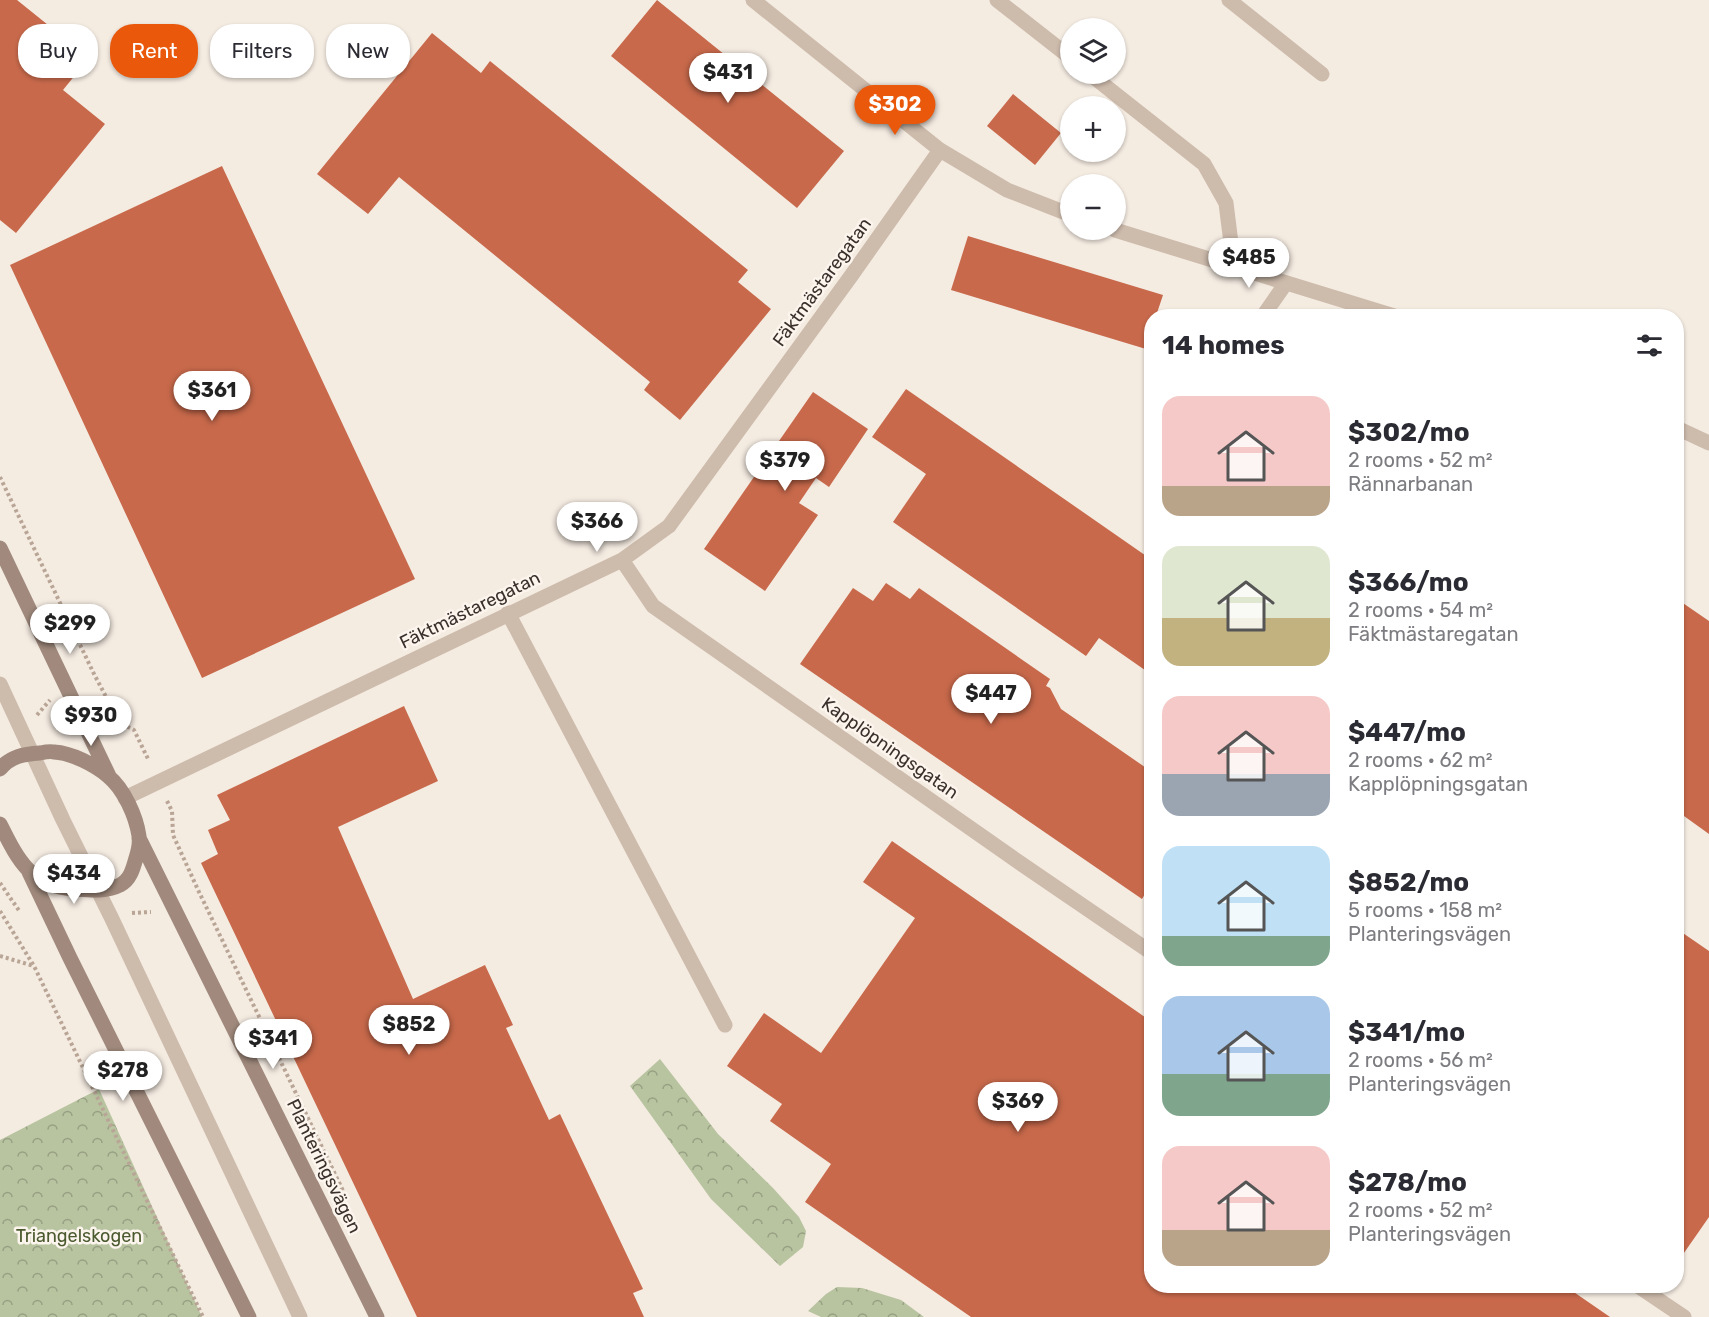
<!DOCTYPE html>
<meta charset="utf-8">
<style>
body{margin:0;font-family:Rubik,sans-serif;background:#f7f7f7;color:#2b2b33;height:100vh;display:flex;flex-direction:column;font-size:22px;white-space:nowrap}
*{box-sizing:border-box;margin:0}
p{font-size:20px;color:#7c7c81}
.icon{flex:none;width:33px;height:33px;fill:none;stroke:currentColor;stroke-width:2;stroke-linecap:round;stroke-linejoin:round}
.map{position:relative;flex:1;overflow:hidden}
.panel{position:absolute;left:1144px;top:309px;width:540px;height:984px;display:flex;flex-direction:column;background:#fff;border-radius:24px;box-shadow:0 2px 4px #0004}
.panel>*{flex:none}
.banner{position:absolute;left:18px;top:24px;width:570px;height:54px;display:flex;gap:12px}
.tools{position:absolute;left:1060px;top:18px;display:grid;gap:12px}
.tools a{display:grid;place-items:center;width:66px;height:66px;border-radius:50%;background:#fff;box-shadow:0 2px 4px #0004;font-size:30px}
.price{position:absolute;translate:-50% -51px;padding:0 14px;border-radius:21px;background:#fff;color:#222;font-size:20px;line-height:39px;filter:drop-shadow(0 2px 3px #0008)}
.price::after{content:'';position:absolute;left:50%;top:36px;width:18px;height:14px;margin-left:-9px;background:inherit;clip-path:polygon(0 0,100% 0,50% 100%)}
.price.on{background:#ea580c;color:#fff}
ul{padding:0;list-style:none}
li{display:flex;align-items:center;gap:18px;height:150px;padding:0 18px}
li span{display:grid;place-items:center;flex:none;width:168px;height:120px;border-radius:18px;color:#555}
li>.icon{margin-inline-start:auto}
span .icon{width:72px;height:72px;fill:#fffc;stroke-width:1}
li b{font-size:26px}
h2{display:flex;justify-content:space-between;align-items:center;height:72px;padding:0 18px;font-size:26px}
.chip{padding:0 21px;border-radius:24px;background:#fff;box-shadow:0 2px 4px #0004;font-size:21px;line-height:54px}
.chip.on{background:#ea580c;color:#fff}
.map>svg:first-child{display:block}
</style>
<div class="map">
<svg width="1709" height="1317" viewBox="0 0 1709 1317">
<defs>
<pattern id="forest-crowns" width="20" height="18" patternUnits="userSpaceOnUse" patternTransform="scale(1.5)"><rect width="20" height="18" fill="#b8c4a0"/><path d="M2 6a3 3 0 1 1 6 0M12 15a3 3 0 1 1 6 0" fill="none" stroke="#97a083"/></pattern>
</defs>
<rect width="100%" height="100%" fill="#f4ebe1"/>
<path fill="url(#forest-crowns)" d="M660 1059 718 1134 773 1188 799 1217 806 1231 803 1247 780 1266 711 1199 630 1086Z
M99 1089 202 1317H0V1140Z
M837 1287 862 1288 901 1300 924 1317H821L808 1311 826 1294Z"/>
<path fill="#c8694b" d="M0 0H17L89 58 63 90 105 124 16 233 0 220Z
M657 0 844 151 797 208 611 56Z
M432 33 481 73 490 61 748 270 738 282 771 309 680 420 644 390 650 382 399 177 368 214 317 174Z
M1013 94 1061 133 1035 165 987 126Z
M222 166 415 579 202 678 10 265Z
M968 236 1163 295 1156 316H1152V329L1146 349 951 290Z
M906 389 1152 560V675L1099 638 1086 656 893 522 926 474 872 437Z
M813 392 868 429 829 487 816 478 799 503 818 515 765 591 704 549Z
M886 583 910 599 919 588 1050 679 1046 686 1050 688 1061 709 1152 772V892L1148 889 1142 899 800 664 853 588 873 601Z
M1677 599 1709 621V834L1677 811Z
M404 706 438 781 338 827 413 999 485 965 513 1025 506 1028 549 1120 560 1114 643 1289 633 1293 644 1317H417L201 863 218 854 208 830 230 820 217 795Z
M892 841 1152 1022V1286H1565L1610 1317H971L805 1202 831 1164 770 1121 782 1104 727 1066 764 1013 821 1053 915 918 863 882Z
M1677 929 1709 951V1217L1677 1263Z"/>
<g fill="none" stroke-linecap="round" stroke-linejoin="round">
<path stroke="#b9a596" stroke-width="4" stroke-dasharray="3 3" stroke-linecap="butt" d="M0 477 94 674 120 723 134 730 149 761
M37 715 50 700
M167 801 172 811 173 835 199 892 346 1197
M0 883 20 912
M0 911 34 966 203 1317
M132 913 151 912
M0 956 34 966"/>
<path stroke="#cdbbac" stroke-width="15" d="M997 0 1071 58
M1229 0 1322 74
M1090 74 1204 164 1226 203 1234 267
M1263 316 1286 283
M508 613 725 1025
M0 684 63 820 112 919 300 1317"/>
<path stroke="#cdbbac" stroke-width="15" d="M753 0 940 150 1007 190 1071 215
M1115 230 1394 316
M1677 428 1709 443
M622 560 653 606 1023 865 1152 953
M125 798 622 560 669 526 851 276 940 150
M1638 1286 1684 1317"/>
<path stroke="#a18a7d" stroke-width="15" d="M0 548 109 776
M0 769C11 756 24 754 40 753 45 752 50 751 54 752 72 753 95 765 108 776 124 789 136 816 139 836 140 843 138 852 136 858 133 869 130 880 120 885 107 892 89 890 75 889 30 886 18 860 0 824
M139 838 377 1317
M29 872 70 958 249 1317"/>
</g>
<g text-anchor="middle" stroke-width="5" stroke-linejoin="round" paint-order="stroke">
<g font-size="18" fill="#3b302b" stroke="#fbf5ee">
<text transform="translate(822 282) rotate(-54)" y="6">Fäktmästaregatan</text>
<text transform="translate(470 610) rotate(-26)" y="6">Fäktmästaregatan</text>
<text transform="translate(890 748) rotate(35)" y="6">Kapplöpningsgatan</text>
<text transform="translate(324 1166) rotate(64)" y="6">Planteringsvägen</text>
</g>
<g font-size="18" fill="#4a5a2e" stroke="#fbf5ee">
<text x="79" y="1242">Triangelskogen</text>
</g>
</g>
</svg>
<div class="tools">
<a><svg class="icon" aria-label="layers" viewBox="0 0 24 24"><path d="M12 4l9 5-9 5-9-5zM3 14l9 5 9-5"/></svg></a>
<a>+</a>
<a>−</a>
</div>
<b class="price" style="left:728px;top:104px">$431</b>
<b class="price on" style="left:895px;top:136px">$302</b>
<b class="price" style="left:1249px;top:289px">$485</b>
<b class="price" style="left:212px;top:422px">$361</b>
<b class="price" style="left:785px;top:492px">$379</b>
<b class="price" style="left:597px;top:553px">$366</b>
<b class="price" style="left:70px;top:655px">$299</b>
<b class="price" style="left:991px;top:725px">$447</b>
<b class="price" style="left:91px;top:747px">$930</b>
<b class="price" style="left:74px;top:905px">$434</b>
<b class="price" style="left:409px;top:1056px">$852</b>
<b class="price" style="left:273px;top:1070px">$341</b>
<b class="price" style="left:123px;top:1102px">$278</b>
<b class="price" style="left:1018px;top:1133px">$369</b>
<div class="banner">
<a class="chip">Buy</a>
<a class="chip on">Rent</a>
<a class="chip">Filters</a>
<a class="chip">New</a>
</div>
<section class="panel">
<h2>14 homes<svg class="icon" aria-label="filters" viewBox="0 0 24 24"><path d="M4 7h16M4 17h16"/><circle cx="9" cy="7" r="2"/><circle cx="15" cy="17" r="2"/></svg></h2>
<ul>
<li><span style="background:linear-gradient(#f6c9c9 75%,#b9a48a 0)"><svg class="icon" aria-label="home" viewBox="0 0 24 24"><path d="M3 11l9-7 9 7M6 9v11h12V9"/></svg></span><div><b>$302/mo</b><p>2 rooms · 52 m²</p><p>Rännarbanan</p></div></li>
<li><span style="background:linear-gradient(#dfe7d0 60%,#c2b280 0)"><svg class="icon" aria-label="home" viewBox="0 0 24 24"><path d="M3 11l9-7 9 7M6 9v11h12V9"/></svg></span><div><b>$366/mo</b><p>2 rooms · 54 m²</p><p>Fäktmästaregatan</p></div></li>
<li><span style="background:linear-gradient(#f6c9c9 65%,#9aa5b1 0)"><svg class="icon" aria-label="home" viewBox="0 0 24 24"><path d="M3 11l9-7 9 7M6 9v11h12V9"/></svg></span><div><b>$447/mo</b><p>2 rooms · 62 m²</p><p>Kapplöpningsgatan</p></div></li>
<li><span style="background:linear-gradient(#bfe0f5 75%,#7fa58c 0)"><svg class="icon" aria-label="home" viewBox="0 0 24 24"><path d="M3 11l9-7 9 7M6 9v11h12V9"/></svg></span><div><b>$852/mo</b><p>5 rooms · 158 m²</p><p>Planteringsvägen</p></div></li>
<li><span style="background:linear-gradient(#a9c7e8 65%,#7fa58c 0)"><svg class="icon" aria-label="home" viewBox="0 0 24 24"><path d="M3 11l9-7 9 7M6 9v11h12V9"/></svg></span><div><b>$341/mo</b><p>2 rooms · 56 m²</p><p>Planteringsvägen</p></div></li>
<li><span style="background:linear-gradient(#f6c9c9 70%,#b9a48a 0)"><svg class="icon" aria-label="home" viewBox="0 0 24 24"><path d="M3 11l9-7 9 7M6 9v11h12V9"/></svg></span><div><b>$278/mo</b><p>2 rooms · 52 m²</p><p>Planteringsvägen</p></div></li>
</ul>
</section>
</div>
